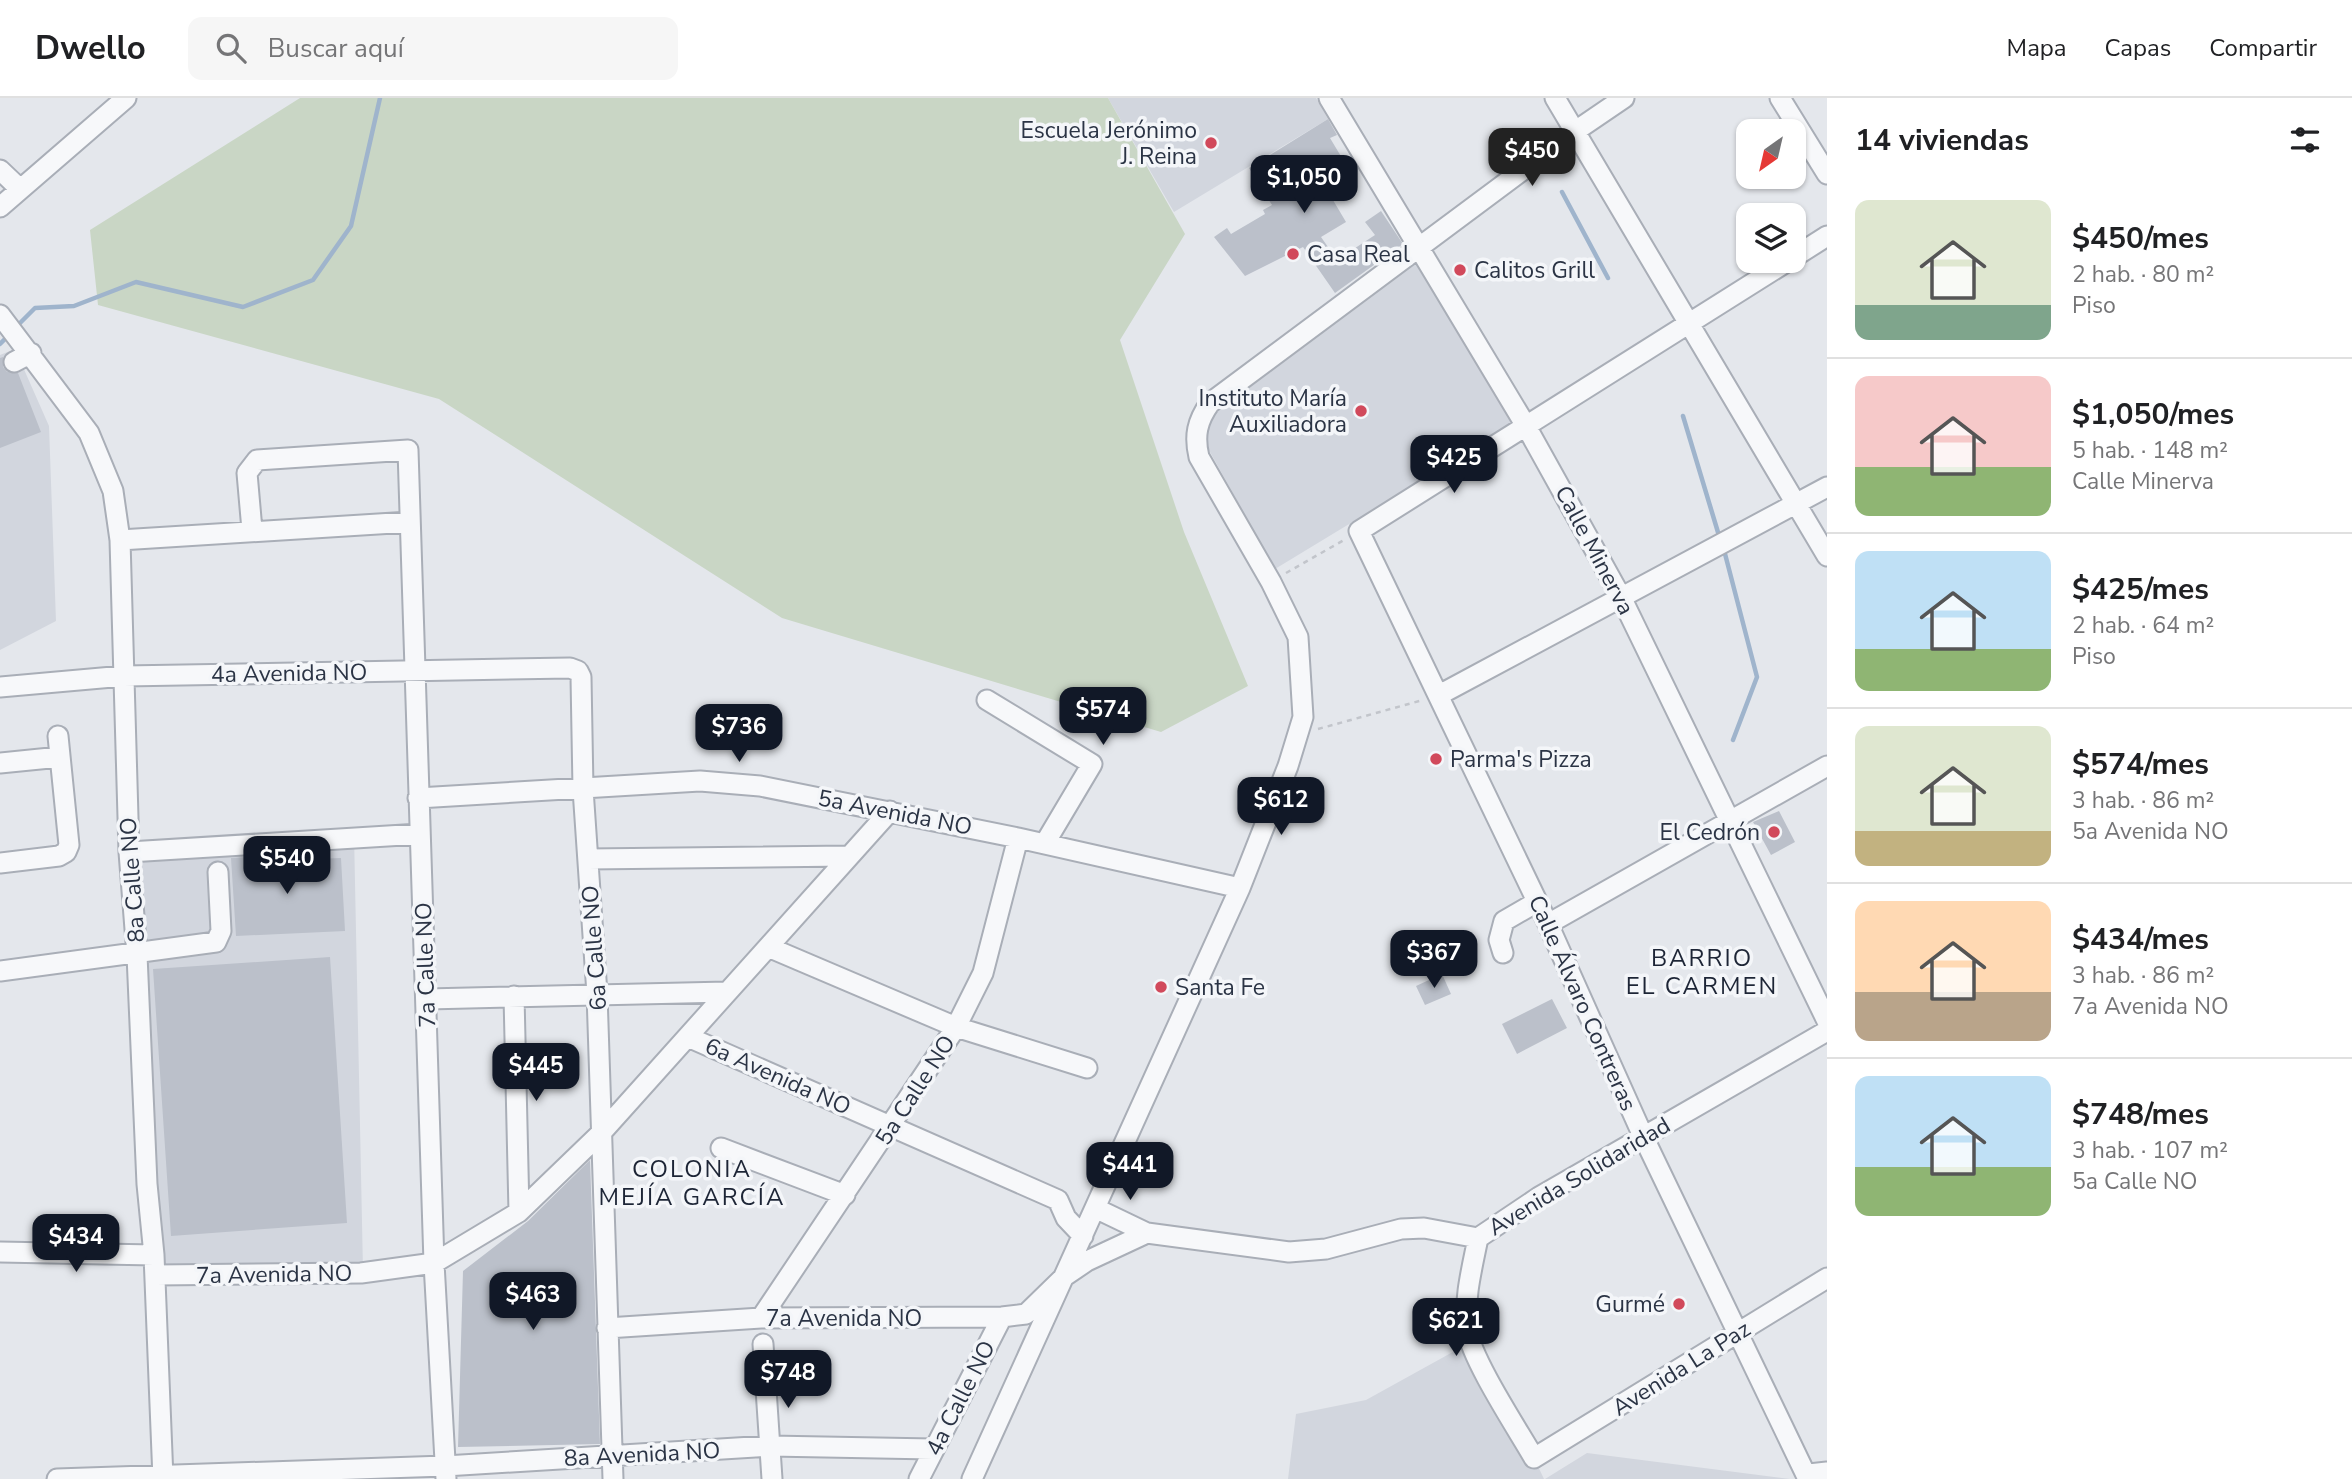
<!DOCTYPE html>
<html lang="es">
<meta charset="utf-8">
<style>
body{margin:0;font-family:"Nunito Sans",sans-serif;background:#f6f6f6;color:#202124;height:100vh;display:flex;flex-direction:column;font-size:26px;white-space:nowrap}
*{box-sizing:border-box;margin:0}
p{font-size:23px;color:#757577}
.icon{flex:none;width:38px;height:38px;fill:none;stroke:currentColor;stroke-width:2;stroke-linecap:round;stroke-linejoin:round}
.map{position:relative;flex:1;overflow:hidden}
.sheet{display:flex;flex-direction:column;background:#fff;width:525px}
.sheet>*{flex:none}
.needle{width:46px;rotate:214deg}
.buttons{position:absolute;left:1736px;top:21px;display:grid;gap:14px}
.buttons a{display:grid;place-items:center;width:70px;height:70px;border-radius:14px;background:#fff;box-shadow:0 2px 5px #0004;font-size:35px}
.price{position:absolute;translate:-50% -60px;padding:0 16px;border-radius:14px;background:#111827;color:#fff;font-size:23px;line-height:46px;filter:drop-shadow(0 2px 4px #0008)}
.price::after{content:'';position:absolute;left:50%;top:42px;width:21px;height:16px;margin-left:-10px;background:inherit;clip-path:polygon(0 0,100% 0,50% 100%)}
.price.on{background:#222;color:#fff}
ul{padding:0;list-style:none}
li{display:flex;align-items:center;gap:21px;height:175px;padding:0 28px}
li+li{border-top:2px solid #e0e0e0}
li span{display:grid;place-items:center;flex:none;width:196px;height:140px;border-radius:14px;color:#555}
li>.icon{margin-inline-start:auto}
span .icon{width:84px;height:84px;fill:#fffc;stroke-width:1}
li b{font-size:30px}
h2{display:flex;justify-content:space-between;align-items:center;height:84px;padding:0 28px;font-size:30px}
header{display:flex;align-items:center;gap:42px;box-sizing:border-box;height:98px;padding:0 35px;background:#fff;border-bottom:2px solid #e0e0e0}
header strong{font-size:33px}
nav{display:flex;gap:38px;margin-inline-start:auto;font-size:24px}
.search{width:490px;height:63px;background:#f6f6f6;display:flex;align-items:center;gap:18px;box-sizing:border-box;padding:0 24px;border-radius:14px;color:#757577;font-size:26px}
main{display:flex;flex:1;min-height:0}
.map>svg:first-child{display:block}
</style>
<header>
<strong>Dwello</strong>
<div class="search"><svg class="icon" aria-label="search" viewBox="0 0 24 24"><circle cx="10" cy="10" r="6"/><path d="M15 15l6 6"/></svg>Buscar aquí</div>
<nav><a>Mapa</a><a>Capas</a><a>Compartir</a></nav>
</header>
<main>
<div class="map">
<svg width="1827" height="1381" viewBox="0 0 1827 1381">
<rect width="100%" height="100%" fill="#e4e7ec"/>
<path fill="#d2d6de" d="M1108 0H1316L1328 21 1174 114Z
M1415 161 1514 326 1275 471 1205 345 1206 330 1220 309Z
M15 251 49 328 56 523 0 552V257Z
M354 736 363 1173 158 1174 131 751Z
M1460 1250 1518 1353 1534 1360 1544 1381H1288L1296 1316 1366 1302Z
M1587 1355 1790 1381H1545Z"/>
<path fill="#c9d6c5" d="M300 0H1108L1185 136 1120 242 1184 434 1248 588 1161 634 782 520 439 301 98 207 90 132Z"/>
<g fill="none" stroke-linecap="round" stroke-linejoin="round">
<path stroke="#9fb4cc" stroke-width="4.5" d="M1562 94 1608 180
M17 228 35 210 74 208 136 184 243 209 313 182 351 128 380 0
M0 246 9 237
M1683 318 1720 441
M1724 452 1757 579 1733 642"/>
</g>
<path fill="#bbc0ca" d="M1328 21 1337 37 1330 40 1342 60 1317 75 1346 124 1321 139 1337 162 1375 137 1365 124 1381 113 1403 146 1335 195 1303 149 1245 178 1214 139 1227 130 1231 136 1265 116 1263 112 1272 107 1249 70Z
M3 259V269L7 274 18 275 41 334 0 350V260Z
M1779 713 1795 744 1771 757 1753 724Z
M284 757V762L341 760 345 833 236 838 231 760Z
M330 859 347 1125 171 1138 153 871Z
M1442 876 1451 896 1425 907 1416 888Z
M1552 901 1567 930 1517 956 1502 926Z
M590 1062 600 1346 458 1349 463 1173 528 1123Z"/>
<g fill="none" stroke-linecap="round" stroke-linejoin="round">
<defs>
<path id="minor" d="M1329 0 1526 328 1621 499 1827 923
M1555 0 1827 458
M1780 0 1827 76
M0 72 20 91
M0 109 126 0
M1794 159 1827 138
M1788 163 1359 433 1548 826 1643 1038 1808 1381
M0 217 89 335 113 393 120 442 129 754 137 857 147 1086 154 1157 163 1381
M14 264 31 255
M252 432 247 375 257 362 408 352 434 1165 446 1381
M120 442 410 424
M0 589 124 578 570 570 578 573 581 579 583 691 597 896 613 1381
M1439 597 1827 389
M987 602 1092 666 1045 745
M0 665 60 659
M418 700 700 683 760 688 1018 740 1240 790
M129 754 420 736
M588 761 849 758
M0 765 59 758 66 754 69 747 58 638
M1548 826 1827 668
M768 849 956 929 1087 970
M1503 855 1499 842 1504 823 1537 804
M0 873 216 844 221 833 218 774
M514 898 519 1114
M427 901 727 894
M688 939 1058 1102 1066 1120 1083 1138
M721 1050 845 1097
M1097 1111 1147 1135 1289 1154 1326 1151 1401 1131 1424 1130 1478 1140 1539 1099 1827 933
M1478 1140C1472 1170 1464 1200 1467 1231 1471 1261 1518 1332 1534 1360L1827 1180
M0 1154 154 1157
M155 1177 361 1175 434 1165 519 1114 602 1034 890 713
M761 1220 956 929 983 875 1018 740
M607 1230 761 1220 1002 1219 1026 1216 1065 1178 1087 1163 1147 1135
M763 1246 772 1381
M1809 1376 1827 1374
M57 1381 445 1368 770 1348 933 1351
M919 1381 1002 1219
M972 1381 1240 790 1288 668 1303 619 1298 539 1271 484 1199 359C1194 338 1197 323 1210 305L1574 34 1624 0"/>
</defs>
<use href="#minor" stroke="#a9aeb7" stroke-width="23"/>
<path stroke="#c2c5cb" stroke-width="2.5" stroke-dasharray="5 5" stroke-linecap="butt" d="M1286 475 1344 442
M1318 631 1423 602"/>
<use href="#minor" stroke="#f7f8fa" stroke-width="19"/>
</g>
<g fill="#d1495b" stroke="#f4f6f9" stroke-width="2.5">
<circle cx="1211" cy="45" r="7"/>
<circle cx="1293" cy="156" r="7"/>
<circle cx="1460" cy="172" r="7"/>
<circle cx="1361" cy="313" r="7"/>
<circle cx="1436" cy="661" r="7"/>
<circle cx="1774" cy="734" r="7"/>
<circle cx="1161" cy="889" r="7"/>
<circle cx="1679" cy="1206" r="7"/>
</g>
<g text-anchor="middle" stroke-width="7" stroke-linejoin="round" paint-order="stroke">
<g font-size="23" fill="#2b3445" stroke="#f4f6f9" text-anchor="end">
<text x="1197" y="40">Escuela Jerónimo<tspan x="1197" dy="26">J. Reina</tspan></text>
<text x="1307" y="164" text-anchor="start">Casa Real</text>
<text x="1474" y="180" text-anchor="start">Calitos Grill</text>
<text x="1347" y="308">Instituto María<tspan x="1347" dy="26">Auxiliadora</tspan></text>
<text x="1450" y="669" text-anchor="start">Parma's Pizza</text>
<text x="1760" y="742">El Cedrón</text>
<text x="1175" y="897" text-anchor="start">Santa Fe</text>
<text x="1665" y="1214">Gurmé</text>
</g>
<g font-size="23" fill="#2b3445" stroke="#f4f6f9">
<text transform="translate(1595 452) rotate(62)" y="8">Calle Minerva</text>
<text transform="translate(289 575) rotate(-1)" y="8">4a Avenida NO</text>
<text transform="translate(895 714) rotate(11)" y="8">5a Avenida NO</text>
<text transform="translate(132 782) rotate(-94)" y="8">8a Calle NO</text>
<text transform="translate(594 850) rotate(-94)" y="8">6a Calle NO</text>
<text transform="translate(425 867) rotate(-92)" y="8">7a Calle NO</text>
<text transform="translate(1583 905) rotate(66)" y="8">Calle Álvaro Contreras</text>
<text transform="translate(778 978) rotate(24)" y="8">6a Avenida NO</text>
<text transform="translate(915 992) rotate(-57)" y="8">5a Calle NO</text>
<text transform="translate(1579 1078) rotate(-31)" y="8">Avenida Solidaridad</text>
<text transform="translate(274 1176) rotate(-1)" y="8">7a Avenida NO</text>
<text x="844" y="1228">7a Avenida NO</text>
<text transform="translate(1681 1270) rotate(-32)" y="8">Avenida La Paz</text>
<text transform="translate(960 1300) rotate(-63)" y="8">4a Calle NO</text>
<text transform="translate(642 1356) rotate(-3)" y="8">8a Avenida NO</text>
</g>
<g font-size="24" letter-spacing="2" fill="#1d2536" stroke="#f4f6f9">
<text x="1702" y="868">BARRIO<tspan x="1702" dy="28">EL CARMEN</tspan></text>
<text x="692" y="1079">COLONIA<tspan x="692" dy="28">MEJÍA GARCÍA</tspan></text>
</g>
</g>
</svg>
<div class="buttons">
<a><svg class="needle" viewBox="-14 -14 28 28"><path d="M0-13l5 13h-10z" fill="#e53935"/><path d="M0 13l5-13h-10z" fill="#757577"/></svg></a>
<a><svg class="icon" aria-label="layers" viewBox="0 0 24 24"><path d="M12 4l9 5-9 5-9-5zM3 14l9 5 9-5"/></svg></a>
</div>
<b class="price on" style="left:1532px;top:90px">$450</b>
<b class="price" style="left:1304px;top:117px">$1,050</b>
<b class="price" style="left:1454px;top:397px">$425</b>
<b class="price" style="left:1103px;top:649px">$574</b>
<b class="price" style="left:739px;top:666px">$736</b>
<b class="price" style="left:1281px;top:739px">$612</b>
<b class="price" style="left:287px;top:798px">$540</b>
<b class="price" style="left:1434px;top:892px">$367</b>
<b class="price" style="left:536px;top:1005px">$445</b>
<b class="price" style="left:1130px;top:1104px">$441</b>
<b class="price" style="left:76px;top:1176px">$434</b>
<b class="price" style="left:533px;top:1234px">$463</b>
<b class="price" style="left:1456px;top:1260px">$621</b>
<b class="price" style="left:788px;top:1312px">$748</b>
</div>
<section class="sheet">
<h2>14 viviendas<svg class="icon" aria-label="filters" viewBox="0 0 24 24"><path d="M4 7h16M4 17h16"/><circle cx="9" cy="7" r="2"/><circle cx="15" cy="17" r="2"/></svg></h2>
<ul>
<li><span style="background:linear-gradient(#dfe7d0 75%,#7fa58c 0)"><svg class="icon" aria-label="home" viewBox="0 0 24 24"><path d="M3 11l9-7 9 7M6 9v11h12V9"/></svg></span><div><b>$450/mes</b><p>2 hab. · 80 m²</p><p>Piso</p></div></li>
<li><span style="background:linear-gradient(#f6c9c9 65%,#8fb573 0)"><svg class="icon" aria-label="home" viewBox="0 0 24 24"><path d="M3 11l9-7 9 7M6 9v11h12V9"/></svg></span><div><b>$1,050/mes</b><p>5 hab. · 148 m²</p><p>Calle Minerva</p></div></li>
<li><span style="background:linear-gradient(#bfe0f5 70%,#8fb573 0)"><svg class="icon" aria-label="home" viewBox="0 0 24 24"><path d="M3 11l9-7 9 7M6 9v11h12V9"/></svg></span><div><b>$425/mes</b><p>2 hab. · 64 m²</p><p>Piso</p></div></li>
<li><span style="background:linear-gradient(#dfe7d0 75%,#c2b280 0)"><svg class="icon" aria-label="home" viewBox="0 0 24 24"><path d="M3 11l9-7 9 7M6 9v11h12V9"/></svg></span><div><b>$574/mes</b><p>3 hab. · 86 m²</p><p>5a Avenida NO</p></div></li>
<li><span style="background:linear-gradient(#ffd9b3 65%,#b9a48a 0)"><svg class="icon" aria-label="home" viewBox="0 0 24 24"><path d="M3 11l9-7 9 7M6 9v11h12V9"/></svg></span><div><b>$434/mes</b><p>3 hab. · 86 m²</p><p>7a Avenida NO</p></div></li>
<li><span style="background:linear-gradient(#bfe0f5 65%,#8fb573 0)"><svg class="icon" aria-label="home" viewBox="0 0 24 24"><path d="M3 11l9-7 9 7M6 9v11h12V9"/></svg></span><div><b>$748/mes</b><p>3 hab. · 107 m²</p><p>5a Calle NO</p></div></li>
</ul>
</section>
</main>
